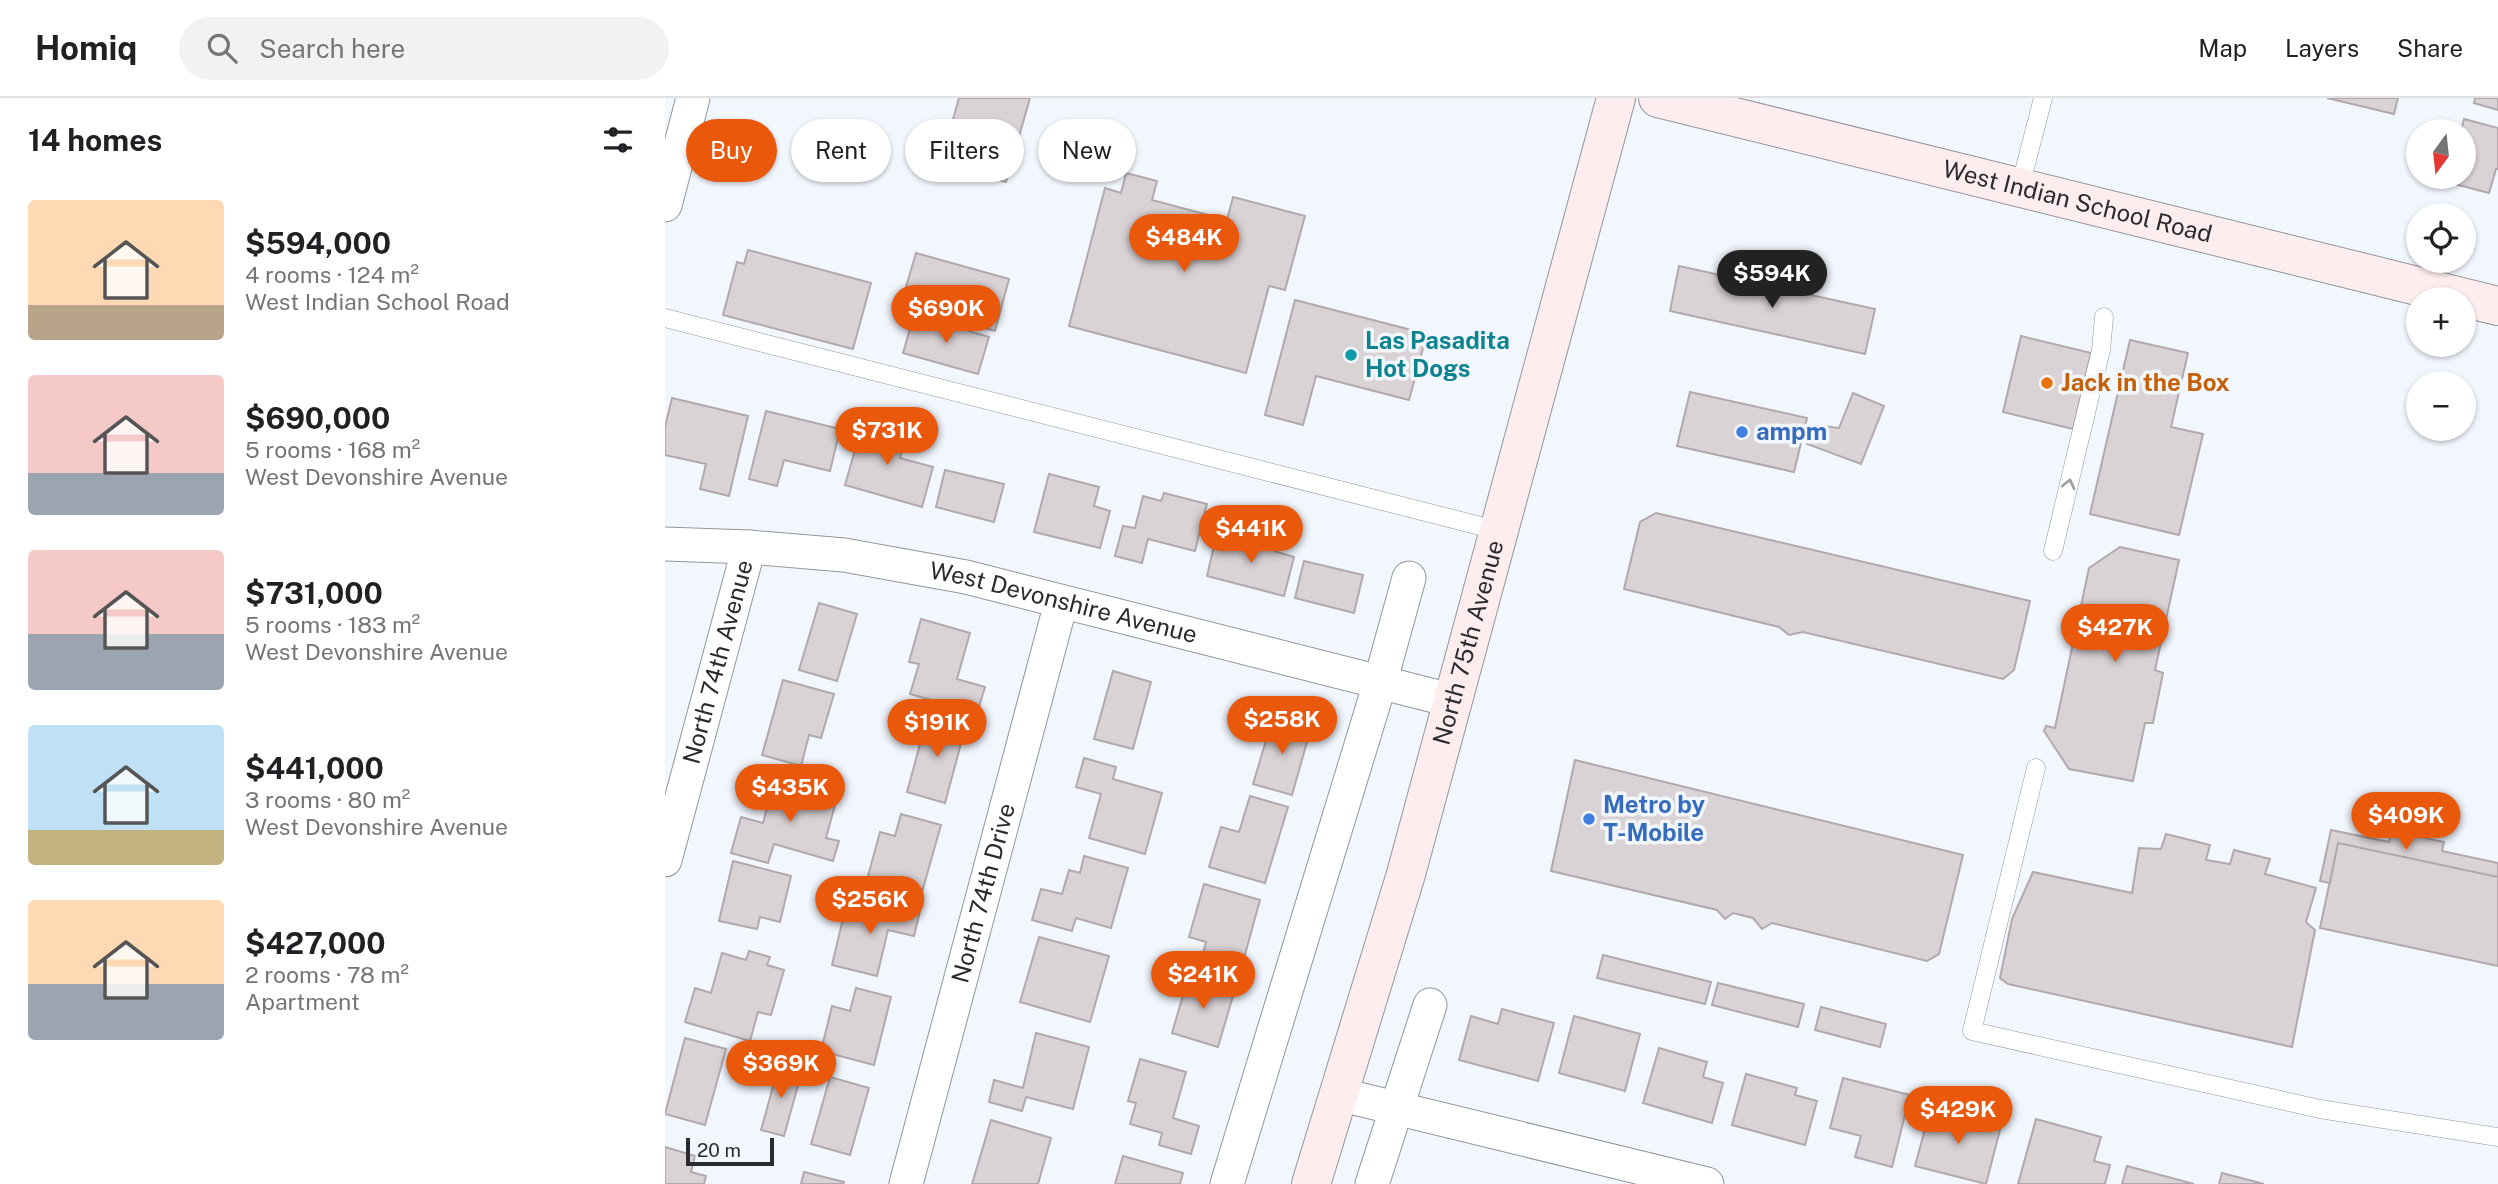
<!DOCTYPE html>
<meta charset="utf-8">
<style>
body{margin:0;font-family:"Public Sans",sans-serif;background:#f2f2f2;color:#202124;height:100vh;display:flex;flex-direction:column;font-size:26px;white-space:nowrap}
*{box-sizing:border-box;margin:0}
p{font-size:23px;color:#757577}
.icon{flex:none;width:38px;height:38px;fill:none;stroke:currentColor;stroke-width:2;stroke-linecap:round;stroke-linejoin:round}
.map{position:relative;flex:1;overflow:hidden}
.drawer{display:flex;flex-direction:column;background:#fff;width:665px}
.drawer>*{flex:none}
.top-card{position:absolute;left:21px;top:21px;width:665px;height:63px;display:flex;gap:14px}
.needle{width:46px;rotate:195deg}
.tools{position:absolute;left:1741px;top:21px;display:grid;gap:14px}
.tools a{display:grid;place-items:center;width:70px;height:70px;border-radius:50%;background:#fff;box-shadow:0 2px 5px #0004;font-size:35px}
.scale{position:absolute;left:21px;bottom:18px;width:88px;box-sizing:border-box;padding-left:7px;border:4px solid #2a2b2e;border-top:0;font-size:19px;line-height:24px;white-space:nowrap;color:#2a2b2e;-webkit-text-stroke:5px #f2f6fd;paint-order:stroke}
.price{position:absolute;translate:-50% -60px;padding:0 16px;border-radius:24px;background:#ea580c;color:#fff;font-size:23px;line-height:46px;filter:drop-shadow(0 2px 4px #0008)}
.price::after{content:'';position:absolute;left:50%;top:42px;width:21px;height:16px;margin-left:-10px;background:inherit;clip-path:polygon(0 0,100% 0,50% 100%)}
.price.selected{background:#222;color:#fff}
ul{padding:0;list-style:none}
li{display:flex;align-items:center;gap:21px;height:175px;padding:0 28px}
li span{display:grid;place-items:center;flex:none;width:196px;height:140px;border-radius:7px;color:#555}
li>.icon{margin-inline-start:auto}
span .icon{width:84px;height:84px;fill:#fffc;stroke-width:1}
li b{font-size:30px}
h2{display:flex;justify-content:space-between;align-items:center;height:84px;padding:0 28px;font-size:30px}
.pill{padding:0 24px;border-radius:32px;background:#fff;box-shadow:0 2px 5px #0004;font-size:24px;line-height:63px}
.pill.selected{background:#ea580c;color:#fff}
header{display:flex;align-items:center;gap:42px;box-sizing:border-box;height:98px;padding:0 35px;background:#fff;border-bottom:2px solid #e0e0e0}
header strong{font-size:33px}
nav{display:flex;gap:38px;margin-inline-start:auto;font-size:24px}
.search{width:490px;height:63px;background:#f2f2f2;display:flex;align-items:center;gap:18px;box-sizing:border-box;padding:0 24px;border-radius:38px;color:#757577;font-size:26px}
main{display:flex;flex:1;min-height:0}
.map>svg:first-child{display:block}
</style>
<header>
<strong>Homiq</strong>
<div class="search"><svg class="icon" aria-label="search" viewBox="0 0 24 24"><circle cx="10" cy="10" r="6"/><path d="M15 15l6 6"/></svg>Search here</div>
<nav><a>Map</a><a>Layers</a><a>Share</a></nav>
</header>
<main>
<section class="drawer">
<h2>14 homes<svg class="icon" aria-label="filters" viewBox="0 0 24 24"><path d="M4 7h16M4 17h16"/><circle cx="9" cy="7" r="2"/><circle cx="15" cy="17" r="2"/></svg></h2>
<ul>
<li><span style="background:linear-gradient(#ffd9b3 75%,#b9a48a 0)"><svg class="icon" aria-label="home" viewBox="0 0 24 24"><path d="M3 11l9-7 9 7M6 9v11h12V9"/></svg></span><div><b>$594,000</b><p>4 rooms · 124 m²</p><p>West Indian School Road</p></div></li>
<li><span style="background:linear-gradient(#f6c9c9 70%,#9aa5b1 0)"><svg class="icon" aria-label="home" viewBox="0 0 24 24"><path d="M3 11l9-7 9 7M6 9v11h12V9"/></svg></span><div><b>$690,000</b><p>5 rooms · 168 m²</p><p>West Devonshire Avenue</p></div></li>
<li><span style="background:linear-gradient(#f6c9c9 60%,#9aa5b1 0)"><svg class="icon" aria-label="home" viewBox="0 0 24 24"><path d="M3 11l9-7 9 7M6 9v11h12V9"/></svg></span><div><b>$731,000</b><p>5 rooms · 183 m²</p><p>West Devonshire Avenue</p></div></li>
<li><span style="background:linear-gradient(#bfe0f5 75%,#c2b280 0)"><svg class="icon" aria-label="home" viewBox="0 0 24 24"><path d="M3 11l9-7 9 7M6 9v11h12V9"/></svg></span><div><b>$441,000</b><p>3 rooms · 80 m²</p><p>West Devonshire Avenue</p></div></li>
<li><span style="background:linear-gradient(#ffd9b3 60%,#9aa5b1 0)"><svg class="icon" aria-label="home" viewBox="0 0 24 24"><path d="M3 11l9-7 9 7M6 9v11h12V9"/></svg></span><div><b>$427,000</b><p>2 rooms · 78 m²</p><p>Apartment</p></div></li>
</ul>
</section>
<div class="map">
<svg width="1833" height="1086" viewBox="0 0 1833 1086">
<rect width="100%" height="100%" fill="#f2f6fd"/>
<path fill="#dad3d6" stroke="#b1a9ad" stroke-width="2" d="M294 0H365L341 84 275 67Z
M1662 0H1733L1729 16Z
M1810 0H1833V12L1809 5Z
M1799 21 1833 30V71H1831L1824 95 1782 84 1783 79H1799V33H1796Z
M461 75 492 83 487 102 562 122 568 99 640 118 620 192 604 188 581 275 404 228 440 90 456 95Z
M83 152 206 185 188 251 58 217 72 164 79 166Z
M251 155 344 181 330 233 236 206Z
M1014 168 1210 211 1200 256 1005 213Z
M630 202 762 236 744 302 651 278 638 327 600 317Z
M249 217 324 239 313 276 238 255Z
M1356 238 1426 255 1408 331 1338 314Z
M1465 242 1523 255 1506 329 1538 336 1514 437 1425 416Z
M1025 294 1142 320 1129 374 1012 348Z
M1188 295 1219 308 1196 366 1142 346 1149 327 1174 330Z
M7 300 83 318 64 398 35 391 41 366 0 357V329Z
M101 313 175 331 165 373 119 362 112 388 84 381Z
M198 324 242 336 235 360 268 369 257 409 180 387Z
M280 372 339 386 329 424 271 409Z
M384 376 434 389 429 408 445 413 435 450 369 434Z
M499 395 542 406 530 453 483 441 477 465 450 458 458 428 470 430 478 398 496 403Z
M991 415 1365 503 1349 572 1338 581 1138 534 1124 537 1114 529 959 491 975 424Z
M584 437 612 444 609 453 629 459 619 498 542 478 551 439 582 447Z
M1455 449 1514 462 1490 572 1498 575 1488 625H1480L1468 683 1404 671 1379 633 1381 628 1390 630 1424 470Z
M639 463 698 477 689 515 630 500Z
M154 505 192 516 172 583 134 572Z
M256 521 305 535 292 581 320 589 312 615 245 596 254 566 244 564Z
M448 573 486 584 468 651 429 641Z
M118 582 169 596 156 640 144 637 136 668 97 657Z
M263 617 301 627 280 705 242 694Z
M608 619 646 630 627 697 588 686Z
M419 660 451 669 448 681 497 695 480 756 424 740 436 696 411 689Z
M910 662 1298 757 1274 856 1262 863 1107 825 1097 831 1088 820 1068 815 1060 821 1052 812 886 773Z
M110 679 173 696 161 740 174 743 168 763 109 746 103 765 66 755 76 719 98 725Z
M585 698 623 709 600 785 544 769 556 729 574 734Z
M236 716 276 727 257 794 203 778 215 734 230 738Z
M1666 732 1724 744 1726 733 1779 744 1777 753 1833 765V779L1673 745 1665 785 1655 783Z
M1501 736 1545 747 1541 762 1565 766 1569 752 1605 761 1600 776 1651 790 1641 824 1650 832 1627 949 1343 886 1335 880 1347 821 1368 774 1467 795 1474 750 1496 751Z
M1673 745 1833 779V868L1655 830Z
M419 758 463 770 446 830 411 820 407 833 367 822 376 791 397 796 404 772 415 775Z
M68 763 126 778 115 824 95 819 92 831 54 823Z
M539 786 595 802 576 871 537 860 541 844 524 839Z
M225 806 255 813 249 838 223 832 212 878 167 867 181 808 222 817Z
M374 839 444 858 425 924 355 904Z
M84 853 105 859 102 867 119 872 106 917 93 914 85 943 20 924 30 890 46 895 57 855 81 862Z
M938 857 1046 884 1040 906 932 880Z
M524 877 570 891 553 949 507 935Z
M1053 885 1139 906 1133 929 1047 907Z
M191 890 226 899 209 967 156 953 167 908 185 913Z
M1156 909 1221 926 1215 949 1150 932Z
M837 911 889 925 873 983 794 962 806 918 833 926Z
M909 918 975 936 960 993 894 975Z
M371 935 424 949 408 1011 361 999 357 1013 324 1004 329 982 358 990Z
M20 940 61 951 40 1027 0 1016Z
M994 950 1042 964 1038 979 1058 985 1047 1025 978 1005Z
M475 961 521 974 508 1020 534 1028 526 1056 494 1047 497 1035 465 1026 471 1005 463 1003Z
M114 967 137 973 119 1038 96 1032Z
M1081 976 1132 990 1130 997 1152 1003 1140 1047 1067 1027Z
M165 979 204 990 185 1057 146 1046Z
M1178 980 1245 997 1227 1069 1190 1059 1196 1038 1165 1030Z
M1266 1009 1336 1028 1321 1086 1250 1068Z
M1371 1021 1436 1039 1429 1063 1445 1067 1440 1086H1353Z
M326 1022 386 1040 373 1086H307Z
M0 1049 30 1058 26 1074 41 1078 39 1086H0Z
M458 1058 518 1075 515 1086H450Z
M1462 1068 1529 1086H1457Z
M139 1074 179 1084 178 1086H136Z
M1557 1075 1599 1086H1554Z"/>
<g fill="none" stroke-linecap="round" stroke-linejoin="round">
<defs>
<path id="service" d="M1355 89 1378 0
M0 220 835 433
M1388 453 1436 252 1439 219
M1371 670 1307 933 1655 1011 1833 1039"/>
<g id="minor">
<path d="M0 107 28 0"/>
<path id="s1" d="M0 446 84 449 179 457 301 479 789 603"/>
<path id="s2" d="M0 762 84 449"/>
<path d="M673 996 1042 1086"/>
<path id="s3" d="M241 1086 396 505"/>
<path d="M562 1086 715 585 744 480"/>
<path d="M707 1086 765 907"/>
</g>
<g id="secondary">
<path id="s4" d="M993 0 1833 208"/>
<path id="s5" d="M646 1086 741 776 951 0"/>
</g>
</defs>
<use href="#service" stroke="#92969c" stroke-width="19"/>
<use href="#minor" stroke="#92969c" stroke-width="35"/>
<use href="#secondary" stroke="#92969c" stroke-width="40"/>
<use href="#service" stroke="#fff" stroke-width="18"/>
<use href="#minor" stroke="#fff" stroke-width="33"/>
<use href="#secondary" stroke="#fdedee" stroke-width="38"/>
</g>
<defs><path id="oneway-chevron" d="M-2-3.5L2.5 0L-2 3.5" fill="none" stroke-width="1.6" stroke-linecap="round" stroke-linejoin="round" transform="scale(1.75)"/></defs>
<use stroke="#9fa0a1" href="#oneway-chevron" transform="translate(1404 386) rotate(-77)"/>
<circle fill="#0f9aa8" stroke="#f2f6fd" stroke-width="2.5" cx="686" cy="257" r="7"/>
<circle fill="#e8710a" stroke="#f2f6fd" stroke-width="2.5" cx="1382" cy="285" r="7"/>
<g fill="#3f7fe0" stroke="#f2f6fd" stroke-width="2.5">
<circle cx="1077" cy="334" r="7"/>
<circle cx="924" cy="721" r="7"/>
</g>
<g text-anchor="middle" stroke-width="7" stroke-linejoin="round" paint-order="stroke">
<g font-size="24" fill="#2a2b2e" stroke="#f2f6fd">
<text dy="8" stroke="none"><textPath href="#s4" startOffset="432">West Indian School Road</textPath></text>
<text dy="8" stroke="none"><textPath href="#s1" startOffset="404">West Devonshire Avenue</textPath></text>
<text dy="8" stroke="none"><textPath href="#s5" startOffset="564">North 75th Avenue</textPath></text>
<text dy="8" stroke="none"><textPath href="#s2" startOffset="205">North 74th Avenue</textPath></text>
<text dy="8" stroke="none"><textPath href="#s3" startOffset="301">North 74th Drive</textPath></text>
</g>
<g font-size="24" font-weight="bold" fill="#0d838f" stroke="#f2f6fd" text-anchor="start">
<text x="700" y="251">Las Pasadita<tspan x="700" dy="28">Hot Dogs</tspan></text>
</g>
<g font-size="24" font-weight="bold" fill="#c56008" stroke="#f2f6fd" text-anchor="start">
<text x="1396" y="293">Jack in the Box</text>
</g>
<g font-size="24" font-weight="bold" fill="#366cbe" stroke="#f2f6fd" text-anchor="start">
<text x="1091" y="342">ampm</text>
<text x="938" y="715">Metro by<tspan x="938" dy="28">T-Mobile</tspan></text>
</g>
</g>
</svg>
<div class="tools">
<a><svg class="needle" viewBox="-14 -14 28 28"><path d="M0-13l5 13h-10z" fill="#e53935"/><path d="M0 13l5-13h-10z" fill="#757577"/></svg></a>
<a><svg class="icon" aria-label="locate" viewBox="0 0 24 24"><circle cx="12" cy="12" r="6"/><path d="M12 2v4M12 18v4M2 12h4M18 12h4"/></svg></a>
<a>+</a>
<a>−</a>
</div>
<div class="scale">20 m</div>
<b class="price" style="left:519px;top:176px">$484K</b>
<b class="price selected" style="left:1107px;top:212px">$594K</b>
<b class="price" style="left:281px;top:247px">$690K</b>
<b class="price" style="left:222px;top:369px">$731K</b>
<b class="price" style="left:586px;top:467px">$441K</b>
<b class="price" style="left:1450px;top:566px">$427K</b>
<b class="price" style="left:617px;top:658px">$258K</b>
<b class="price" style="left:272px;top:661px">$191K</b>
<b class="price" style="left:125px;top:726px">$435K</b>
<b class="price" style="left:1741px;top:754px">$409K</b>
<b class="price" style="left:205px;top:838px">$256K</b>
<b class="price" style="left:538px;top:913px">$241K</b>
<b class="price" style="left:116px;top:1002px">$369K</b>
<b class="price" style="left:1293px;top:1048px">$429K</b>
<div class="top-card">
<a class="pill selected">Buy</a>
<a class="pill">Rent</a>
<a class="pill">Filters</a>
<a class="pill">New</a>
</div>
</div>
</main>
